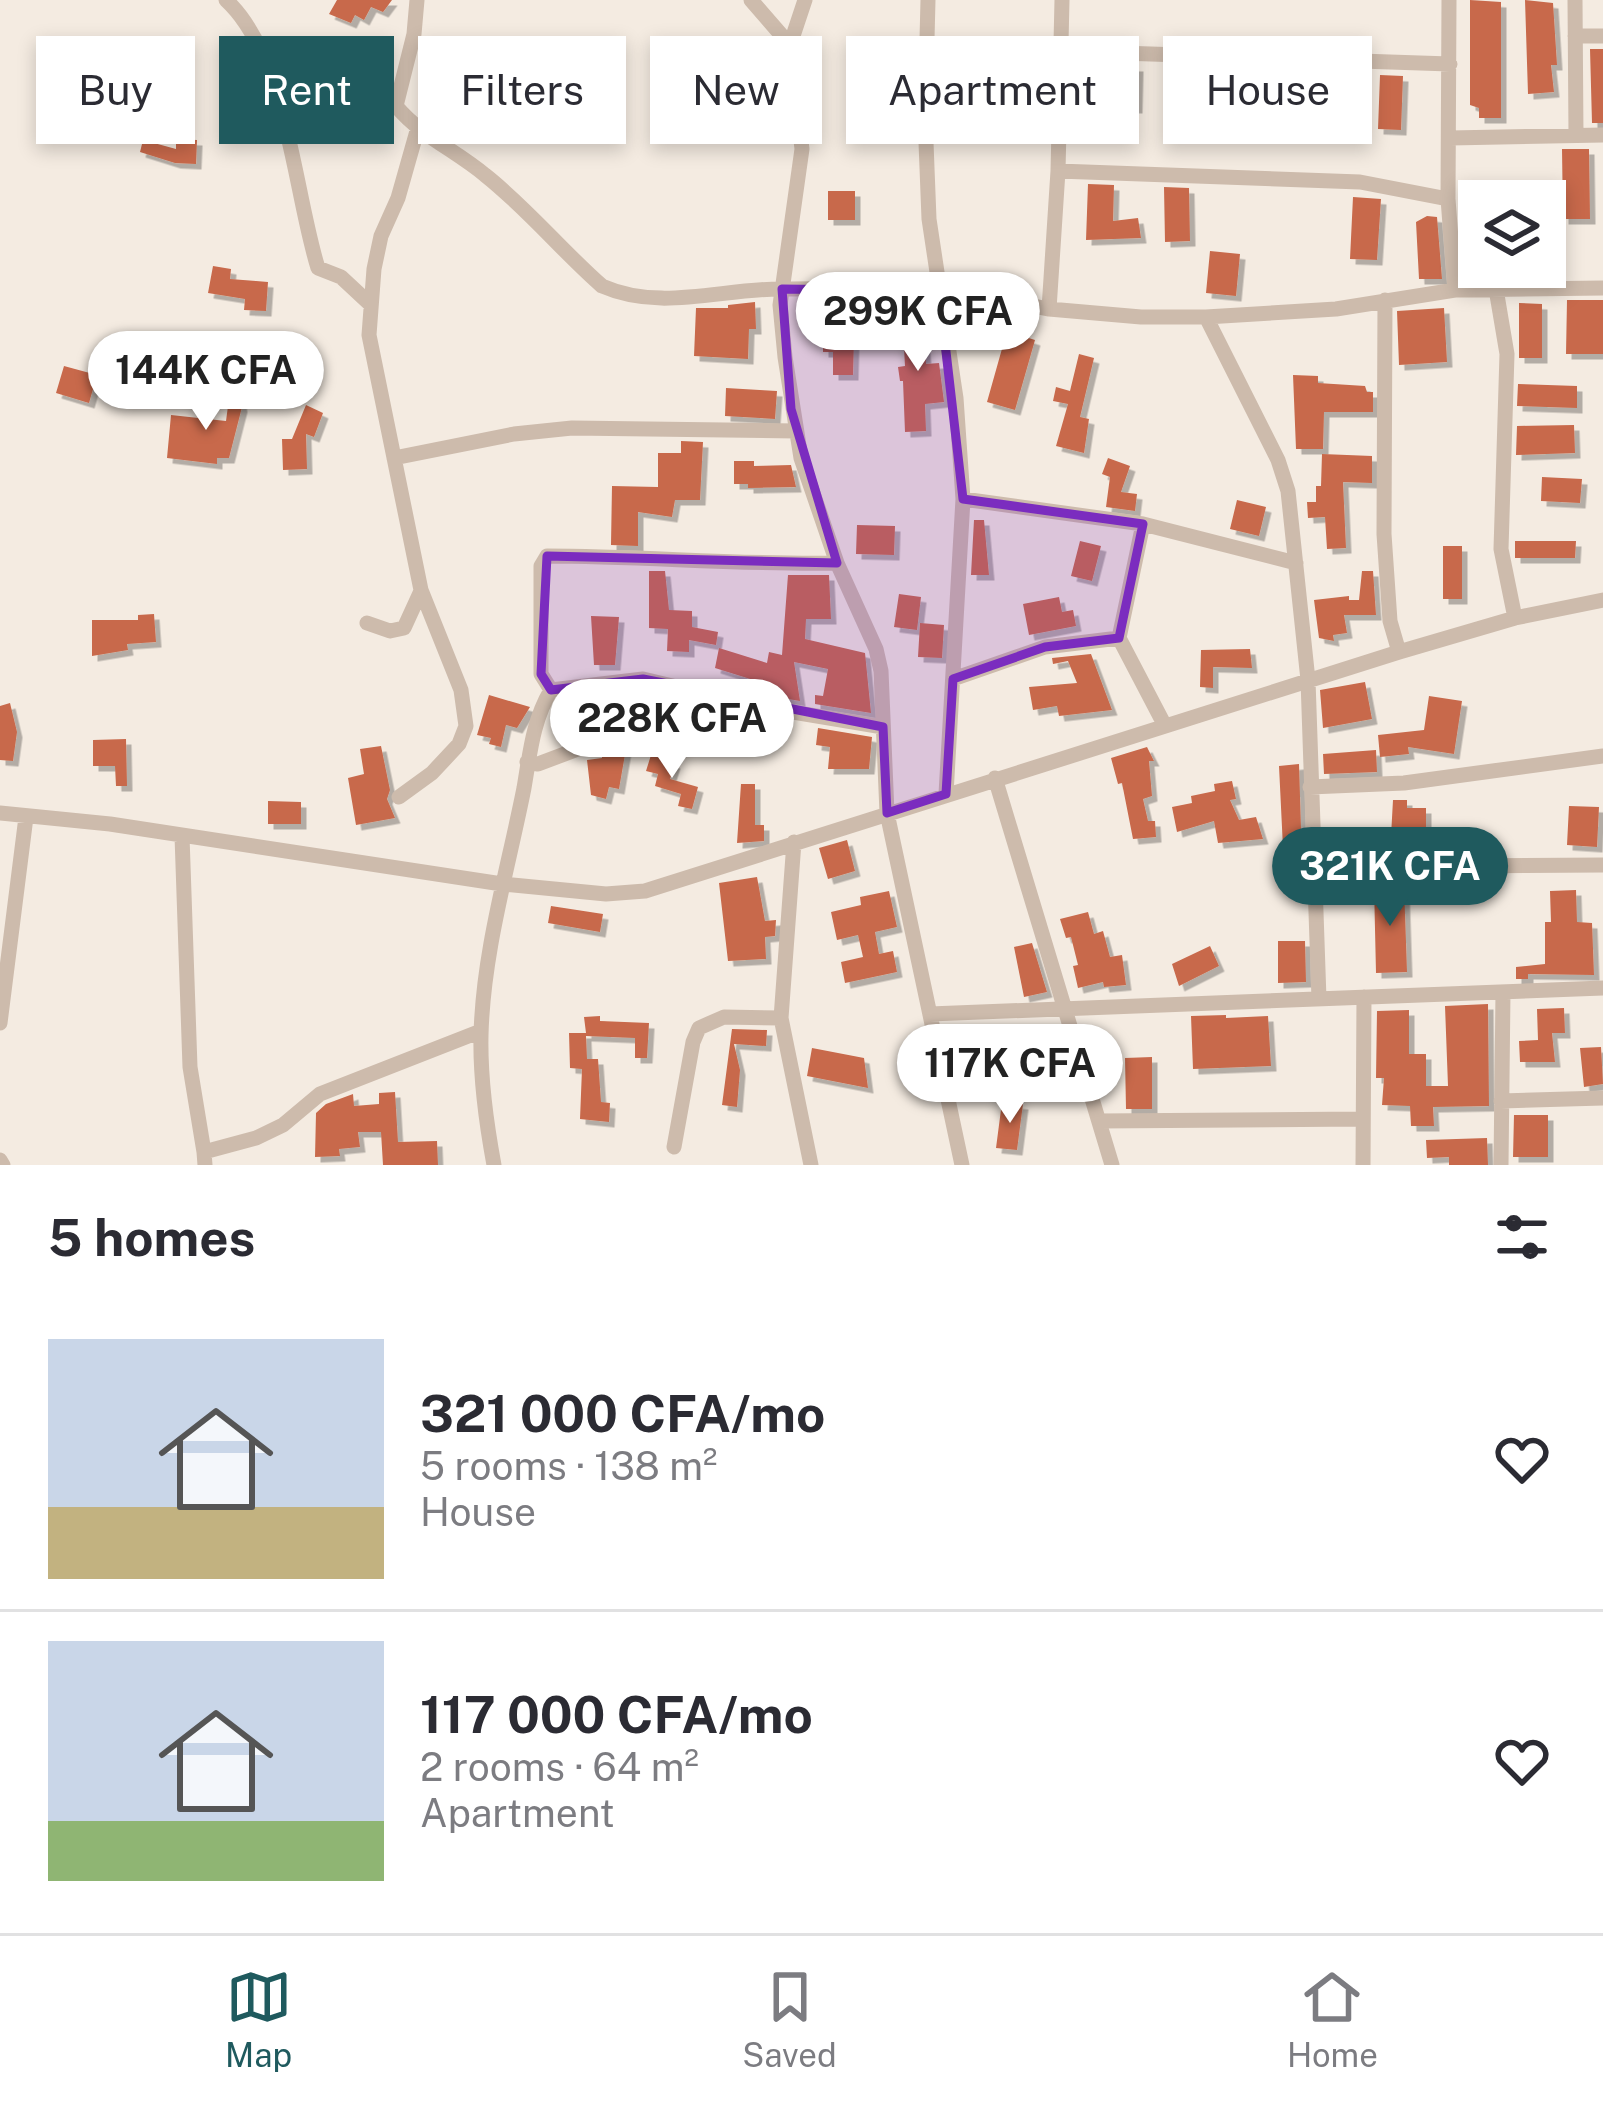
<!DOCTYPE html>
<meta charset="utf-8">
<style>
body{margin:0;font-family:"Public Sans",sans-serif;background:#f7f7f7;color:#2b2b33;height:100vh;display:flex;flex-direction:column;font-size:45px;white-space:nowrap}
*{box-sizing:border-box;margin:0}
p{font-size:39px;color:#7c7c81}
.icon{flex:none;width:66px;height:66px;fill:none;stroke:currentColor;stroke-width:2;stroke-linecap:round;stroke-linejoin:round}
.map{position:relative;height:1165px;overflow:hidden}
.details{display:flex;flex-direction:column;background:#fff;flex:1}
.details>*{flex:none}
.guide{position:absolute;left:36px;top:36px;width:1533px;height:108px;display:flex;gap:24px}
.controls{position:absolute;left:1458px;top:180px;display:grid;gap:24px}
.controls a{display:grid;place-items:center;width:108px;height:108px;border-radius:0px;background:#fff;box-shadow:0 6px 18px #0003;font-size:60px}
.price{position:absolute;translate:-50% -102px;padding:0 27px;border-radius:42px;background:#fff;color:#222;font-size:39px;line-height:78px;filter:drop-shadow(0 3px 6px #0008)}
.price::after{content:'';position:absolute;left:50%;top:72px;width:36px;height:27px;margin-left:-18px;background:inherit;clip-path:polygon(0 0,100% 0,50% 100%)}
.price.active{background:#1f5a5e;color:#fff}
ul{padding:0;list-style:none}
li{display:flex;align-items:center;gap:36px;height:300px;padding:0 48px}
li+li{border-top:3px solid #e1e1e2}
li span{display:grid;place-items:center;flex:none;width:336px;height:240px;border-radius:0px;color:#555}
li>.icon{margin-inline-start:auto}
span .icon{width:144px;height:144px;fill:#fffc;stroke-width:1}
li b{font-size:51px}
h2{display:flex;justify-content:space-between;align-items:center;height:144px;padding:0 48px;font-size:51px}
.chip{padding:0 42px;border-radius:0px;background:#fff;box-shadow:0 6px 18px #0003;font-size:42px;line-height:108px}
.chip.active{background:#1f5a5e;color:#fff}
.menu{display:flex;justify-content:space-around;align-items:center;height:168px;border-top:3px solid #e1e1e2;background:#fff;font-size:33px;color:#7c7c81}
.menu a{display:grid;justify-items:center;gap:6px}
.menu .active{color:#1f5a5e}
.map>svg:first-child{display:block}
</style>
<div class="map">
<svg width="1603" height="1165" viewBox="0 0 1603 1165">
<defs>
<filter id="shadow"><feDropShadow dx="5.5" dy="5.5" stdDeviation="0" flood-color="#0004"/></filter>
</defs>
<rect width="100%" height="100%" fill="#f4ebe1"/>
<path fill="#c8694b" filter="url(#shadow)" d="M337 0H392L383 12 371 7 364 20 355 15 351 23 329 14Z
M1470 0 1501 2V118H1479V108L1470 105Z
M1525 0 1553 3 1557 65H1551L1554 92 1528 94Z
M1590 49H1603V123H1592Z
M1108 65 1138 66 1137 108 1106 107Z
M1380 75 1403 76 1401 130 1378 129Z
M554 76 575 92 557 117 538 103Z
M176 139 197 140 196 164 175 163 140 152 143 140 176 149Z
M1562 149H1589L1590 219H1563Z
M1088 184 1114 185 1113 221 1138 218 1141 238 1086 240Z
M1164 187 1189 188 1190 241 1165 242Z
M828 191H855V220H828Z
M1353 197 1381 199 1377 260 1350 259Z
M1545 210H1559L1558 266H1545Z
M1427 216 1437 217 1442 279H1419L1416 222Z
M1210 251 1240 254 1236 296 1206 293Z
M213 266 231 269 230 279 268 282 266 311 244 310 245 299 208 293Z
M1567 300H1603V354H1566Z
M755 302 756 329H749L748 359 694 356 696 308H728V305Z
M1519 303 1542 304V358H1519Z
M1444 308 1447 362 1399 365 1397 311Z
M923 311 926 364 939 363 944 402 925 404 926 431 905 432 903 381H900L898 367 905 366 902 312Z
M1007 331 1035 340 1015 410 987 402Z
M823 337 854 338 853 375H833V352H823Z
M1079 354 1094 358 1080 417 1089 419 1084 453 1056 446 1068 404 1053 401 1056 387 1070 391Z
M64 366 97 375 89 403 56 393Z
M1293 375 1318 376V383L1365 386 1367 392H1373V412H1324L1323 449H1296Z
M223 381 238 382 242 407 229 458H217V464L167 458 171 415 226 421 228 406Z
M1518 384 1577 386V408L1517 406Z
M726 388 777 391 775 419 725 416Z
M306 405 323 413 314 437 306 434 307 469 283 470 282 439H292Z
M1574 425 1575 453 1516 455 1517 426Z
M681 441 703 442 700 500H675L672 517 638 512V546L611 545 612 486 658 487V453H681Z
M1322 454 1372 456V483L1343 482 1346 548 1327 549 1325 517 1308 518 1307 502H1316V486H1321Z
M1108 458 1130 466 1121 492 1137 494 1135 511 1106 507 1110 477 1102 474Z
M734 461H754V466L791 465 796 487 748 488V484H734Z
M1542 477 1582 479 1580 503 1541 501Z
M1237 500 1266 507 1259 536 1230 529Z
M974 520H984L989 575H971Z
M857 525 895 526 894 555 856 554Z
M1080 541 1101 546 1092 581 1071 576Z
M1515 541H1576L1575 558H1515Z
M1443 546H1462V599H1443Z
M649 571H665L669 610 692 611V627L718 632 716 645 689 640V652L667 651 668 629 649 628Z
M1362 571H1373L1376 615H1344L1347 633 1333 635 1334 641 1319 638 1314 600 1349 596V600H1359Z
M788 575H829L831 619H806L805 639 865 653 871 713 815 704V695L823 696 828 669 794 662 800 701 759 694 760 682 715 668 719 648 767 663 769 652 782 655Z
M899 594 921 597 917 630 894 627Z
M1059 597 1062 612 1073 610 1076 626 1029 635 1023 604Z
M154 614 156 642 127 644 128 650 92 656V620H138V615Z
M591 616 619 617 615 665H594Z
M920 623 944 625 942 658 918 657Z
M1250 649 1252 668 1213 667V688L1200 687 1201 650Z
M1091 654 1112 710 1059 716 1057 706 1033 710 1029 687 1077 683 1068 661 1053 664 1052 658Z
M1365 682 1372 719 1323 728 1320 690Z
M489 695 530 707 517 728 506 725 501 747 489 744 491 738 477 735Z
M1429 696 1462 701 1454 754 1408 747 1409 754 1380 757 1378 735 1424 730Z
M10 703 17 732 13 761 0 760V706Z
M818 728 872 737 869 769H828L830 747 816 745Z
M126 739 127 786H116L115 766H93V740Z
M627 743 619 789 609 787 606 799 591 795 587 760 602 758V753Z
M381 746 390 790 387 799 395 818 356 825 348 778 364 774 360 749Z
M1147 747 1154 761H1149L1152 796 1143 799 1148 821H1155L1156 837 1133 839 1122 783 1118 784 1111 758Z
M1376 750 1377 772 1324 774 1323 754Z
M651 755 675 763 670 779 698 787 692 809 678 806 681 794 655 786 658 774 646 771Z
M1299 764 1302 862 1301 870 1290 867 1295 847 1283 848 1279 766Z
M1232 781 1236 799 1230 800 1239 820 1256 817 1263 839 1218 843 1214 821 1177 832 1172 807 1192 803 1191 796 1215 791 1214 784Z
M741 784H755V825H764V841L737 843Z
M1393 800H1407V808H1426V827H1409V854H1390Z
M268 801 301 802V824H268Z
M1569 806 1599 807 1597 847 1567 845Z
M847 840 855 871 828 879 819 848Z
M757 877 765 921 776 920 775 936 765 937 766 959 728 961 719 883Z
M1404 884 1407 972 1376 973 1374 885Z
M1576 890 1577 922 1592 923 1594 975 1528 974V979H1516V967L1545 964V922H1551L1550 891Z
M889 891 897 927 875 932 879 954 893 951 897 972 845 983 841 962 863 957 858 935 837 940 831 912 861 905 860 897Z
M551 906 603 914 600 932 548 923Z
M1088 912 1094 934 1103 931 1110 957 1122 955 1126 985 1104 987 1103 982 1078 988 1073 966 1078 965 1071 937 1066 938 1060 919Z
M1278 941H1305L1306 982 1278 983Z
M1032 943 1047 992 1024 997 1014 947Z
M1210 946 1219 966 1179 986 1172 964Z
M1488 1004 1489 1106 1433 1107 1434 1126H1411L1410 1106 1382 1105 1384 1078H1376L1377 1011 1409 1010V1054H1426V1086H1448L1445 1006Z
M1564 1008 1565 1033H1552L1555 1062H1520L1519 1041 1538 1040 1537 1009Z
M1226 1015V1018L1268 1016 1271 1066 1193 1069 1191 1016Z
M600 1016V1021L649 1023 647 1058H635V1038L586 1036 587 1059H598L601 1102 610 1103 609 1122 580 1119 582 1069 570 1068 569 1033H586L584 1017Z
M1013 1027 1019 1063 999 1067 993 1031Z
M732 1029 767 1030 766 1046 734 1044 740 1070 737 1107 722 1105Z
M1601 1047 1603 1084 1584 1087 1580 1048Z
M812 1048 864 1058 868 1088 807 1076Z
M1152 1057V1109H1126L1125 1058Z
M395 1092 398 1142 437 1141 438 1165H383L381 1132H358L360 1147 339 1149 340 1156 315 1157 316 1113 326 1104 353 1094 354 1106 379 1104V1093Z
M1002 1102 1023 1104 1017 1150 996 1148Z
M1514 1115H1548V1157H1513Z
M1487 1138 1488 1165H1449V1157L1427 1158 1426 1140Z"/>
<g fill="none" stroke-linecap="round" stroke-linejoin="round">
<path stroke="#cdbbac" stroke-width="15" d="M226 0C287 56 294 192 318 268L341 277 370 304
M417 0 414 34 396 106C421 136 455 150 485 175 527 208 562 251 602 286 661 312 722 288 783 289 835 289 889 286 940 291 976 295 1013 303 1049 309
M751 0 790 45
M805 0 790 45 802 149 780 305 785 357 801 458 837 563 876 649 881 671 887 813 962 1165
M928 0 925 117 929 219 956 398 963 499 946 794
M1062 0 1058 171 1049 309 1141 317H1206L1336 309 1455 290 1603 288
M1449 0 1448 199 1455 290
M1575 0 1576 135
M1575 36H1603
M1060 51 1450 64
M1450 138 1603 135
M1058 171 1360 182 1448 199
M1496 289 1507 354 1501 549 1515 618
M1385 300 1384 534 1390 621 1399 652
M1206 317 1278 460 1288 491 1308 680 1319 999
M394 458 514 434 572 428 796 431
M963 499 1143 524 1119 638
M1143 524 1296 563
M367 623 390 631 404 628 420 593
M953 679 1045 647 1119 638 1164 724
M551 690 541 674V566L547 556C644 556 740 565 837 563
M527 762 538 764 623 732
M995 778 1112 1165
M1310 787 1404 783 1603 756
M399 797 432 773 459 744 466 726 461 690 421 590 369 335 374 269 381 236 398 198 417 131
M0 813 110 824 502 884 606 894 645 891 1399 652 1515 618 1603 600
M182 836 190 1067 204 1152
M794 842 781 1018 811 1165
M1313 867 1603 865
M930 1014 1603 988
M0 1023 26 817
M1501 1101 1603 1098
M1099 1121 1363 1119
M674 1147 693 1042 699 1028 724 1017 781 1018
M0 1160 3 1165
M205 1165 204 1152 256 1138 283 1125 320 1094 481 1031
M494 1165C486 1122 480 1079 481 1035 483 952 508 869 524 788 530 753 533 720 551 690L643 679 756 706 883 727
M1363 1165 1364 997
M1501 1165 1503 992"/>
</g>
<path fill="#7b2cbf" fill-opacity="0.2" stroke="#7b2cbf" stroke-width="9" stroke-linejoin="round" d="M782 289 939 291 963 499 1143 524 1119 638 1045 647 953 679 946 794 887 813 883 727 643 679 551 690 541 674 547 556 837 563 791 409Z"/>
</svg>
<div class="controls">
<a><svg class="icon" aria-label="layers" viewBox="0 0 24 24"><path d="M12 4l9 5-9 5-9-5zM3 14l9 5 9-5"/></svg></a>
</div>
<b class="price" style="left:918px;top:374px">299K CFA</b>
<b class="price" style="left:206px;top:433px">144K CFA</b>
<b class="price" style="left:672px;top:781px">228K CFA</b>
<b class="price active" style="left:1390px;top:929px">321K CFA</b>
<b class="price" style="left:1010px;top:1126px">117K CFA</b>
<div class="guide">
<a class="chip">Buy</a>
<a class="chip active">Rent</a>
<a class="chip">Filters</a>
<a class="chip">New</a>
<a class="chip">Apartment</a>
<a class="chip">House</a>
</div>
</div>
<section class="details">
<h2>5 homes<svg class="icon" aria-label="filters" viewBox="0 0 24 24"><path d="M4 7h16M4 17h16"/><circle cx="9" cy="7" r="2"/><circle cx="15" cy="17" r="2"/></svg></h2>
<ul>
<li><span style="background:linear-gradient(#c9d6e8 70%,#c2b280 0)"><svg class="icon" aria-label="home" viewBox="0 0 24 24"><path d="M3 11l9-7 9 7M6 9v11h12V9"/></svg></span><div><b>321 000 CFA/mo</b><p>5 rooms · 138 m²</p><p>House</p></div><svg class="icon" aria-label="heart" viewBox="0 0 24 24"><path d="M12 20l-8-8c-3-5 5-10 8-4 3-6 11-1 8 4z"/></svg></li>
<li><span style="background:linear-gradient(#c9d6e8 75%,#8fb573 0)"><svg class="icon" aria-label="home" viewBox="0 0 24 24"><path d="M3 11l9-7 9 7M6 9v11h12V9"/></svg></span><div><b>117 000 CFA/mo</b><p>2 rooms · 64 m²</p><p>Apartment</p></div><svg class="icon" aria-label="heart" viewBox="0 0 24 24"><path d="M12 20l-8-8c-3-5 5-10 8-4 3-6 11-1 8 4z"/></svg></li>
</ul>
</section>
<nav class="menu">
<a class="active"><svg class="icon" aria-label="map" viewBox="0 0 24 24"><path d="M3 6l6-2 6 2 6-2v14l-6 2-6-2-6 2zM9 4v14M15 6v14"/></svg>Map</a>
<a><svg class="icon" aria-label="saved" viewBox="0 0 24 24"><path d="M7 4h10v16l-5-4-5 4z"/></svg>Saved</a>
<a><svg class="icon" aria-label="home" viewBox="0 0 24 24"><path d="M3 11l9-7 9 7M6 9v11h12V9"/></svg>Home</a>
</nav>
